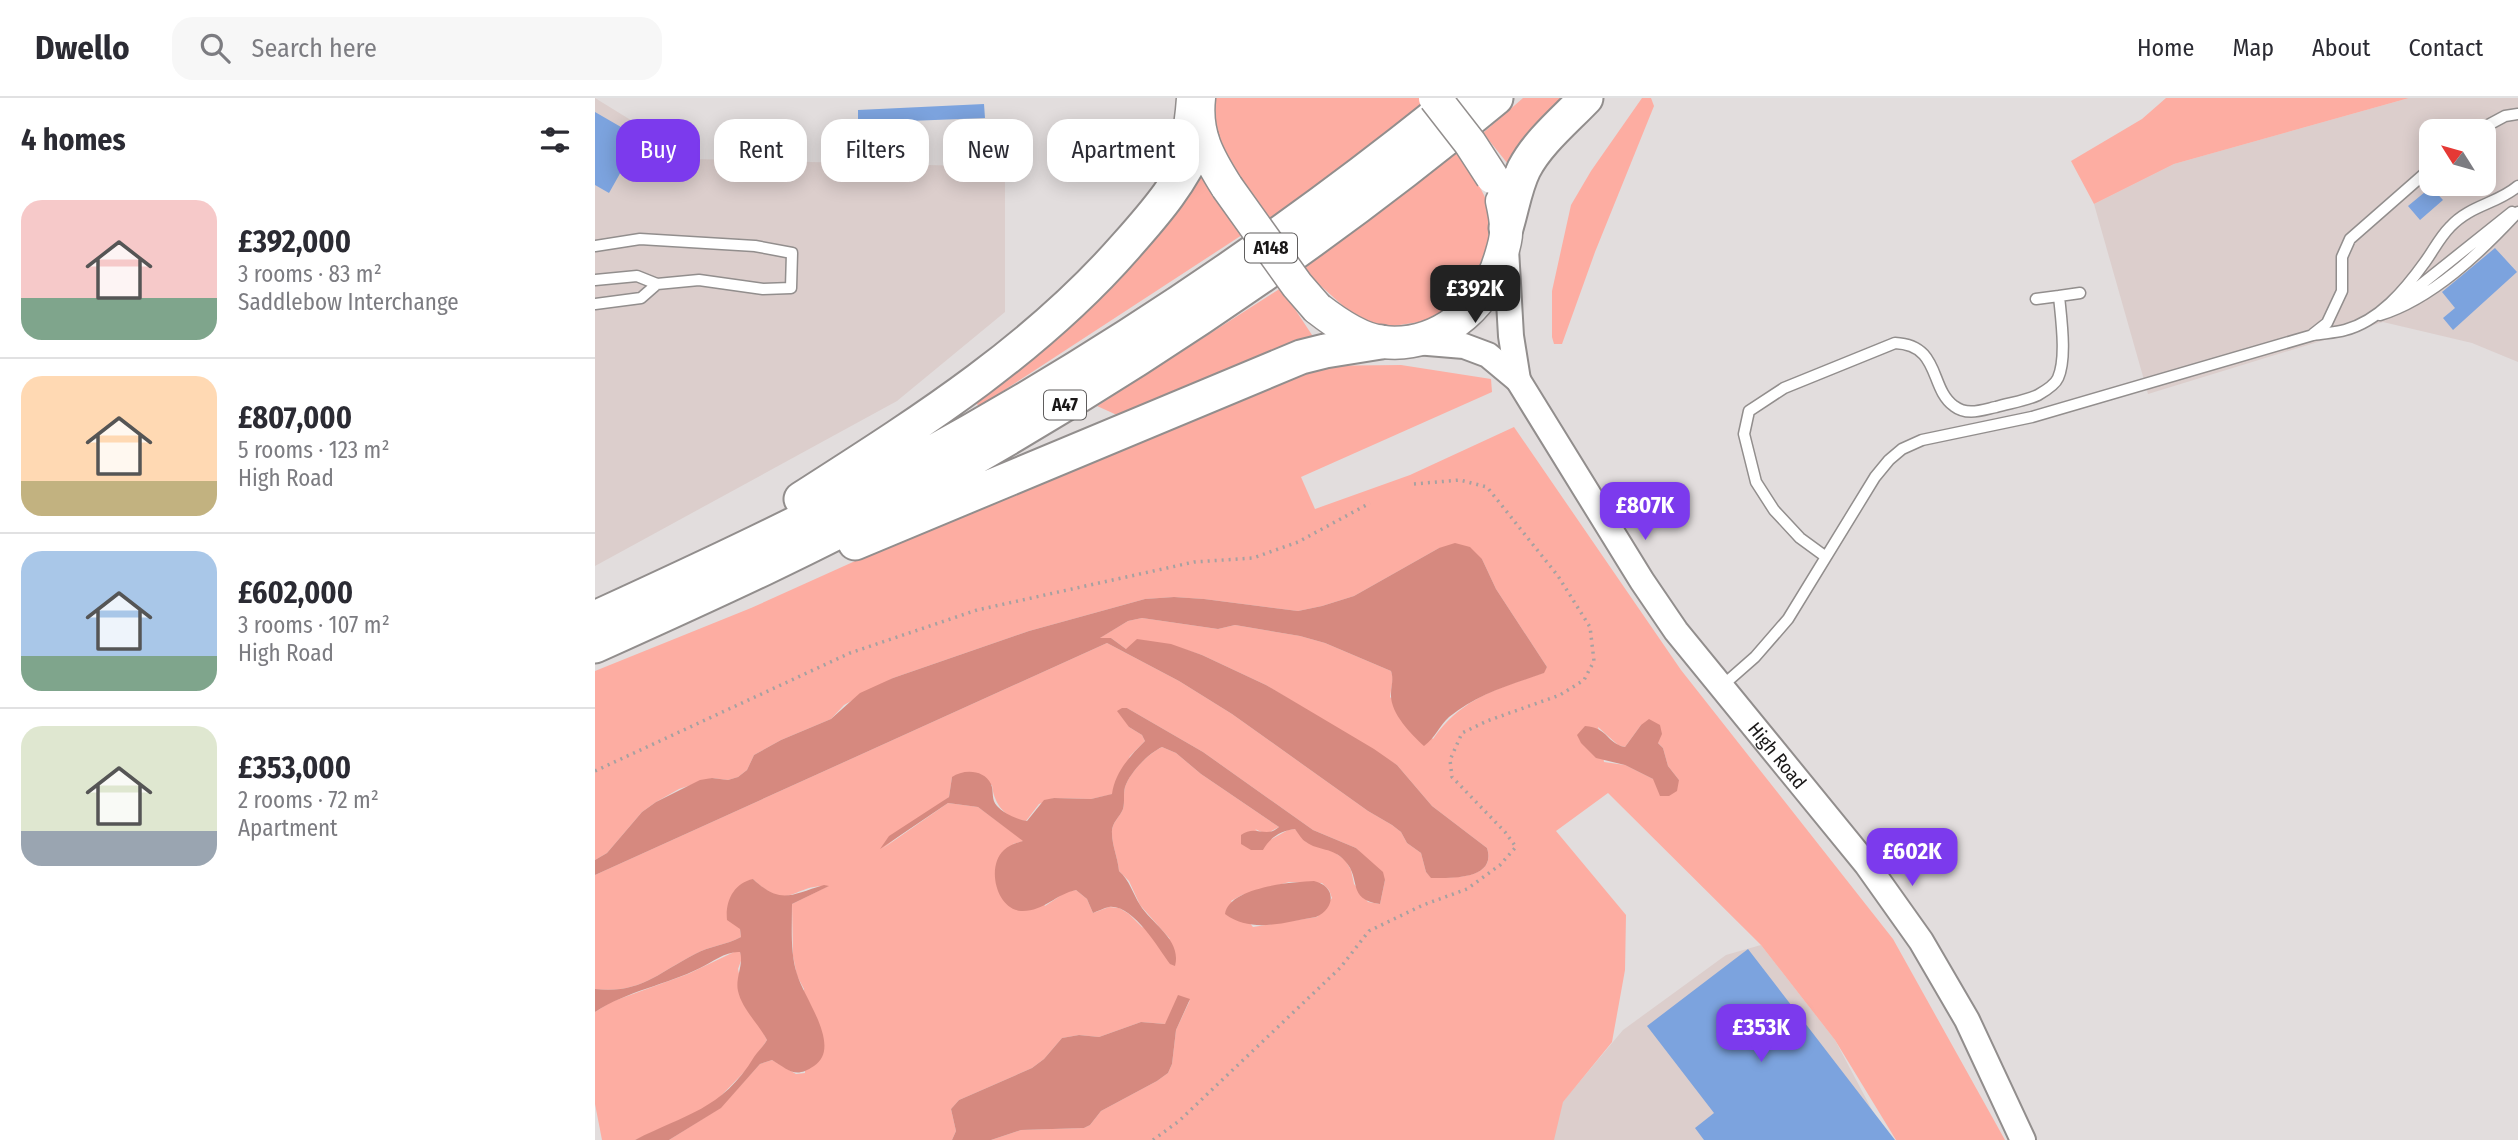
<!DOCTYPE html>
<meta charset="utf-8">
<style>
body{margin:0;font-family:"Fira Sans Condensed",sans-serif;background:#f7f7f7;color:#2b2b33;height:100vh;display:flex;flex-direction:column;font-size:26px;white-space:nowrap}
*{box-sizing:border-box;margin:0}
p{font-size:23px;color:#7c7c81}
.icon{flex:none;width:38px;height:38px;fill:none;stroke:currentColor;stroke-width:2;stroke-linecap:round;stroke-linejoin:round}
.map{position:relative;flex:1;overflow:hidden}
.drawer{display:flex;flex-direction:column;background:#fff;width:595px}
.drawer>*{flex:none}
.top-card{position:absolute;left:21px;top:21px;width:665px;height:63px;display:flex;gap:14px}
.needle{width:46px;rotate:307deg}
.buttons{position:absolute;left:1824px;top:21px;display:grid;gap:14px}
.buttons a{display:grid;place-items:center;width:77px;height:77px;border-radius:14px;background:#fff;box-shadow:0 4px 18px #0003;font-size:35px}
.price{position:absolute;translate:-50% -60px;padding:0 16px;border-radius:14px;background:#7c3aed;color:#fff;font-size:23px;line-height:46px;filter:drop-shadow(0 2px 4px #0008)}
.price::after{content:'';position:absolute;left:50%;top:42px;width:21px;height:16px;margin-left:-10px;background:inherit;clip-path:polygon(0 0,100% 0,50% 100%)}
.price.on{background:#222;color:#fff}
ul{padding:0;list-style:none}
li{display:flex;align-items:center;gap:21px;height:175px;padding:0 21px}
li+li{border-top:2px solid #e1e1e2}
li span{display:grid;place-items:center;flex:none;width:196px;height:140px;border-radius:21px;color:#555}
li>.icon{margin-inline-start:auto}
span .icon{width:84px;height:84px;fill:#fffc;stroke-width:1}
li b{font-size:30px}
h2{display:flex;justify-content:space-between;align-items:center;height:84px;padding:0 21px;font-size:30px}
.chip{padding:0 24px;border-radius:21px;background:#fff;box-shadow:0 4px 18px #0003;font-size:24px;line-height:63px}
.chip.on{background:#7c3aed;color:#fff}
header{display:flex;align-items:center;gap:42px;box-sizing:border-box;height:98px;padding:0 35px;background:#fff;border-bottom:2px solid #e1e1e2}
header strong{font-size:33px}
nav{display:flex;gap:38px;margin-inline-start:auto;font-size:24px}
.search{width:490px;height:63px;background:#f7f7f7;display:flex;align-items:center;gap:18px;box-sizing:border-box;padding:0 24px;border-radius:21px;color:#7c7c81;font-size:26px}
main{display:flex;flex:1;min-height:0}
.map>svg:first-child{display:block}
</style>
<header>
<strong>Dwello</strong>
<div class="search"><svg class="icon" aria-label="search" viewBox="0 0 24 24"><circle cx="10" cy="10" r="6"/><path d="M15 15l6 6"/></svg>Search here</div>
<nav><a>Home</a><a>Map</a><a>About</a><a>Contact</a></nav>
</header>
<main>
<section class="drawer">
<h2>4 homes<svg class="icon" aria-label="filters" viewBox="0 0 24 24"><path d="M4 7h16M4 17h16"/><circle cx="9" cy="7" r="2"/><circle cx="15" cy="17" r="2"/></svg></h2>
<ul>
<li><span style="background:linear-gradient(#f6c9c9 70%,#7fa58c 0)"><svg class="icon" aria-label="home" viewBox="0 0 24 24"><path d="M3 11l9-7 9 7M6 9v11h12V9"/></svg></span><div><b>£392,000</b><p>3 rooms · 83 m²</p><p>Saddlebow Interchange</p></div></li>
<li><span style="background:linear-gradient(#ffd9b3 75%,#c2b280 0)"><svg class="icon" aria-label="home" viewBox="0 0 24 24"><path d="M3 11l9-7 9 7M6 9v11h12V9"/></svg></span><div><b>£807,000</b><p>5 rooms · 123 m²</p><p>High Road</p></div></li>
<li><span style="background:linear-gradient(#a9c7e8 75%,#7fa58c 0)"><svg class="icon" aria-label="home" viewBox="0 0 24 24"><path d="M3 11l9-7 9 7M6 9v11h12V9"/></svg></span><div><b>£602,000</b><p>3 rooms · 107 m²</p><p>High Road</p></div></li>
<li><span style="background:linear-gradient(#dfe7d0 75%,#9aa5b1 0)"><svg class="icon" aria-label="home" viewBox="0 0 24 24"><path d="M3 11l9-7 9 7M6 9v11h12V9"/></svg></span><div><b>£353,000</b><p>2 rooms · 72 m²</p><p>Apartment</p></div></li>
</ul>
</section>
<div class="map">
<svg width="1923" height="1042" viewBox="0 0 1923 1042">
<rect width="100%" height="100%" fill="#e2dddd"/>
<path fill="#dccecc" fill-rule="evenodd" d="M0 0 99 61 410 69V214L302 303 0 468Z
M1814 0H1923V264L1877 245 1788 224 1553 296 1499 106 1579 66ZM1836 33H1888V86H1836Z
M1166 847 1240 942 1293 1042H958L965 1007 1028 932 1131 857Z"/>
<path fill="#fdada2" fill-rule="evenodd" d="M617 0H824L829 7 672 124 623 50 615 20Z
M928 0H977L916 67 913 66 888 35Z
M1047 0H1056L1059 8 1000 154 967 246H959L957 239V193L976 107 996 73Z
M1571 0H1814L1579 66 1499 106 1476 63 1547 21Z
M866 52 896 111 897 134 880 185 846 218 824 224 798 228 775 225 756 215 707 171Z
M604 76 647 137 385 308 375 302Z
M686 190 719 240 533 322 502 308Z
M806 267 896 281 897 294 706 379 720 411 815 377 919 329 1086 572 1298 841 1410 1042H1301L1240 942 1166 847 1013 695 961 733 1031 817 1030 872 1017 944 968 1004 959 1042H396L426 1032 489 1030 495 1027 506 1013 562 983 573 975 577 966 581 932 595 902 570 926 546 924 504 939 484 937 467 940 449 961 437 970 364 1002 356 1011 361 1033 357 1042H74L125 1010 165 966 177 962 201 976 210 975 209 891 202 878 198 858 197 806 233 788C196 786 195 816 158 781L145 831 146 839C131 847 115 848 100 856 63 875 45 896 0 891V777L512 545 584 583 637 616 773 713 797 727 806 734 812 745 826 755 831 774 836 779C855 780 902 782 892 750L837 708 802 667 671 587 607 557 576 547 531 551 516 540 503 541 533 523 547 520 623 531 640 527 705 538 730 545 796 573 798 580 795 599 838 641C868 599 902 591 948 575L952 569 901 491 887 461 844 450 759 498 727 508 703 513 609 501 579 499 550 501 434 533 298 580 249 607 236 621 186 642 159 657 152 672 143 679 133 682 117 680 84 691 61 704 47 714 12 755 0 762V573L156 510 309 441 710 268ZM532 610 608 654 718 732 761 750 790 782 785 806 773 804 759 786 756 772 750 762 735 751 711 744 700 731 693 732 673 743 660 731 671 736 684 729 606 676 581 655 567 649C553 656 535 674 530 689 528 696 530 704 528 711 525 719 516 725 517 735 517 748 523 760 524 773L534 783 545 807 575 841 547 829 534 816 524 810 514 809 498 815 492 801 481 792 471 794 450 808 418 746 429 743 383 709 353 705 287 751 354 699 357 679 397 687C399 706 410 721 431 723L444 706 459 700 496 701 518 696 535 658 550 643 547 637 534 629ZM1046 627 1068 650 1073 668 1084 682 1058 681 1030 667 1009 664 1003 629 1023 647 1030 649ZM694 784 727 785 734 792 737 800 722 819 658 829 636 803 647 797Z
M139 854H145L147 860 143 871 152 912 164 926 172 942 154 969 121 1003 100 1015 40 1042H7L0 1006V914L16 904 93 876Z"/>
<path fill="#d6897f" d="M860 445 875 449 887 461 901 491 952 569 949 575C915 587 882 596 854 619 845 627 840 640 829 648 816 636 795 615 796 596 796 587 799 582 796 573L730 545 705 538 640 527 623 531 547 520 533 523 505 540H516L531 551 542 541 576 546 607 557 671 587 779 651 802 667 837 708 892 750C902 782 855 780 836 780L831 774 826 755 812 745 806 734 797 727 773 713 637 616 584 583 512 545 0 777V762L12 755 47 714 61 704 105 682 117 680 133 682 143 679 152 672 159 657 186 642 236 621 265 595 298 580 434 533 550 501 579 499 609 501 703 513 727 508 759 498 844 450Z
M527 610H532L608 654 718 732 761 750 788 774 790 782 785 806C751 801 767 781 750 763 738 749 723 753 711 744 707 742 703 735 700 731 687 732 674 740 668 752H656L646 746V737C660 726 671 741 684 729L606 676 581 655 567 649C554 655 535 674 530 689 528 696 530 704 528 711 525 719 516 725 517 735 517 748 523 760 524 773 535 783 537 794 545 807 557 826 587 842 580 868L575 866C563 850 538 806 514 809 509 810 503 813 498 815L492 801 481 792C461 796 448 814 426 813 401 811 391 768 409 752 414 747 422 745 428 743L383 709 353 705 285 751 294 738 354 699 357 679C368 671 389 671 396 686 399 693 396 702 402 708 408 715 423 722 432 723L449 702 459 700 496 701 517 696C520 674 535 658 550 643L547 637 534 629 522 613Z
M1054 621 1065 627 1067 636 1063 645 1068 650 1073 668 1084 682 1082 693 1074 698H1065L1058 681 1030 667 1001 660 986 645 982 637 990 628C1014 630 1011 645 1030 649L1046 627Z
M158 781C186 807 195 797 229 787L234 788 197 806C197 829 195 854 202 876 208 899 248 949 219 968 200 981 194 972 177 962L165 966 126 1010 74 1042H40C90 1016 127 1012 159 959 163 953 168 949 172 942 163 925 147 911 143 893 140 880 149 866 145 854 131 853 117 864 105 870 71 887 32 893 0 914V891C45 896 63 875 100 856 115 848 131 847 146 839L145 831 132 822C130 803 139 785 158 781Z
M719 783C741 788 741 810 721 819 690 824 657 836 630 816 634 789 696 784 719 783Z
M583 897 595 901 581 932 577 966 573 975 562 983 506 1013 495 1027 489 1030 426 1032 396 1042H357L361 1033 356 1011 364 1002 437 970 449 961 467 940 484 937 504 939 546 924 570 926Z"/>
<path fill="#7ca3de" d="M389 6 390 20 263 25V12Z
M0 14 45 40 14 95 0 87Z
M1836 89 1848 102 1825 122 1813 108Z
M1900 150 1922 174 1858 232 1848 220 1860 210 1847 194Z
M1153 851 1300 1042H1109L1100 1030 1119 1015 1052 928Z"/>
<g fill="none" stroke-linecap="round" stroke-linejoin="round">
<defs>
<path id="service" d="M1882 33 1910 18 1923 16
M568 76C581 51 585 28 587 0
M0 148 45 141 160 148 197 155 196 190 168 191 104 182 62 186 46 200 0 206
M0 182 42 178 62 186
M1441 201 1464 198
M1801 202 1818 193 1917 114
M1785 217C1837 201 1886 154 1923 114
M1718 236 1732 225 1747 193V159L1755 141 1836 70
M1231 459 1205 440 1179 412 1161 384 1149 336 1154 313 1189 290 1300 245C1346 247 1334 290 1359 308 1372 318 1387 312 1401 309 1415 305 1430 303 1443 297 1450 293 1460 287 1463 280 1472 260 1466 220 1464 198L1485 195
M1127 588 1160 559 1193 521 1280 379 1294 362 1307 351 1327 342 1437 319 1718 237C1728 235 1740 235 1750 232 1784 223 1810 192 1830 164 1838 153 1845 139 1855 129 1875 107 1902 106 1923 88"/>
<g id="tertiary">
<path d="M911 151 916 238 923 282"/>
<path id="s1" d="M821 244 869 248 893 257 923 282 1047 483 1081 533 1272 767 1326 843 1372 922 1428 1042"/>
</g>
<path id="primary" d="M604 0C600 36 613 59 632 89
M722 210C740 224 765 242 788 244 842 250 890 211 905 161 908 151 912 140 911 130 911 121 909 112 907 103"/>
<path id="trunk" d="M911 130C917 111 920 89 929 71 943 44 970 22 991 0
M206 401C323 326 438 254 531 148 563 112 586 85 606 40
M260 445 706 259 730 253 786 244
M0 520C107 471 214 421 318 365 509 261 693 137 862 0
M0 548C113 497 226 446 335 385 534 274 725 146 901 0"/>
</defs>
<use href="#service" stroke="#928e8d" stroke-width="13"/>
<use href="#tertiary" stroke="#928e8d" stroke-width="28"/>
<use href="#primary" stroke="#928e8d" stroke-width="35"/>
<use href="#trunk" stroke="#928e8d" stroke-width="37"/>
<path stroke="#a6a1a1" stroke-width="3.5" stroke-dasharray="2 5" stroke-linecap="butt" d="M0 673 255 555 382 512 599 464 658 460 703 444 775 405
M558 1042 584 1023 745 870 774 833 828 807 872 791 905 767 921 749 910 734 857 679 855 662 867 635 892 623 965 597 989 582 999 563 995 529 963 478 892 389 865 382 819 386"/>
<use href="#service" stroke="#fff" stroke-width="10"/>
<use href="#tertiary" stroke="#fff" stroke-width="24"/>
<use href="#primary" stroke="#fff" stroke-width="32"/>
<use href="#trunk" stroke="#fff" stroke-width="33"/>
<defs>
<path id="primary-bridge" d="M840 0 875 45 897 79
M632 89 702 187 722 210"/>
</defs>
<use href="#primary-bridge" stroke="#928e8d" stroke-width="35" stroke-linecap="butt"/>
<use href="#primary-bridge" stroke="#fff" stroke-width="32"/>
</g>
<g text-anchor="middle" stroke-width="5" stroke-linejoin="round" paint-order="stroke">
<g fill="#fff" stroke="#5f5d5d" stroke-width="2">
<rect x="650" y="135.5" width="52" height="29" rx="5"/>
<rect x="449" y="292.5" width="42" height="29" rx="5"/>
</g>
<g font-size="18" font-weight="bold" fill="#1a1818">
<text x="676" y="156">A148</text>
<text x="470" y="313">A47</text>
</g>
<g font-size="19" fill="#1a1818" stroke="#fff">
<text dy="7" stroke="none"><textPath href="#s1" startOffset="570">High Road</textPath></text>
</g>
</g>
</svg>
<div class="buttons">
<a><svg class="needle" viewBox="-14 -14 28 28"><path d="M0-13l5 13h-10z" fill="#e53935"/><path d="M0 13l5-13h-10z" fill="#7c7c81"/></svg></a>
</div>
<b class="price on" style="left:880px;top:227px">£392K</b>
<b class="price" style="left:1050px;top:444px">£807K</b>
<b class="price" style="left:1317px;top:790px">£602K</b>
<b class="price" style="left:1166px;top:966px">£353K</b>
<div class="top-card">
<a class="chip on">Buy</a>
<a class="chip">Rent</a>
<a class="chip">Filters</a>
<a class="chip">New</a>
<a class="chip">Apartment</a>
</div>
</div>
</main>
